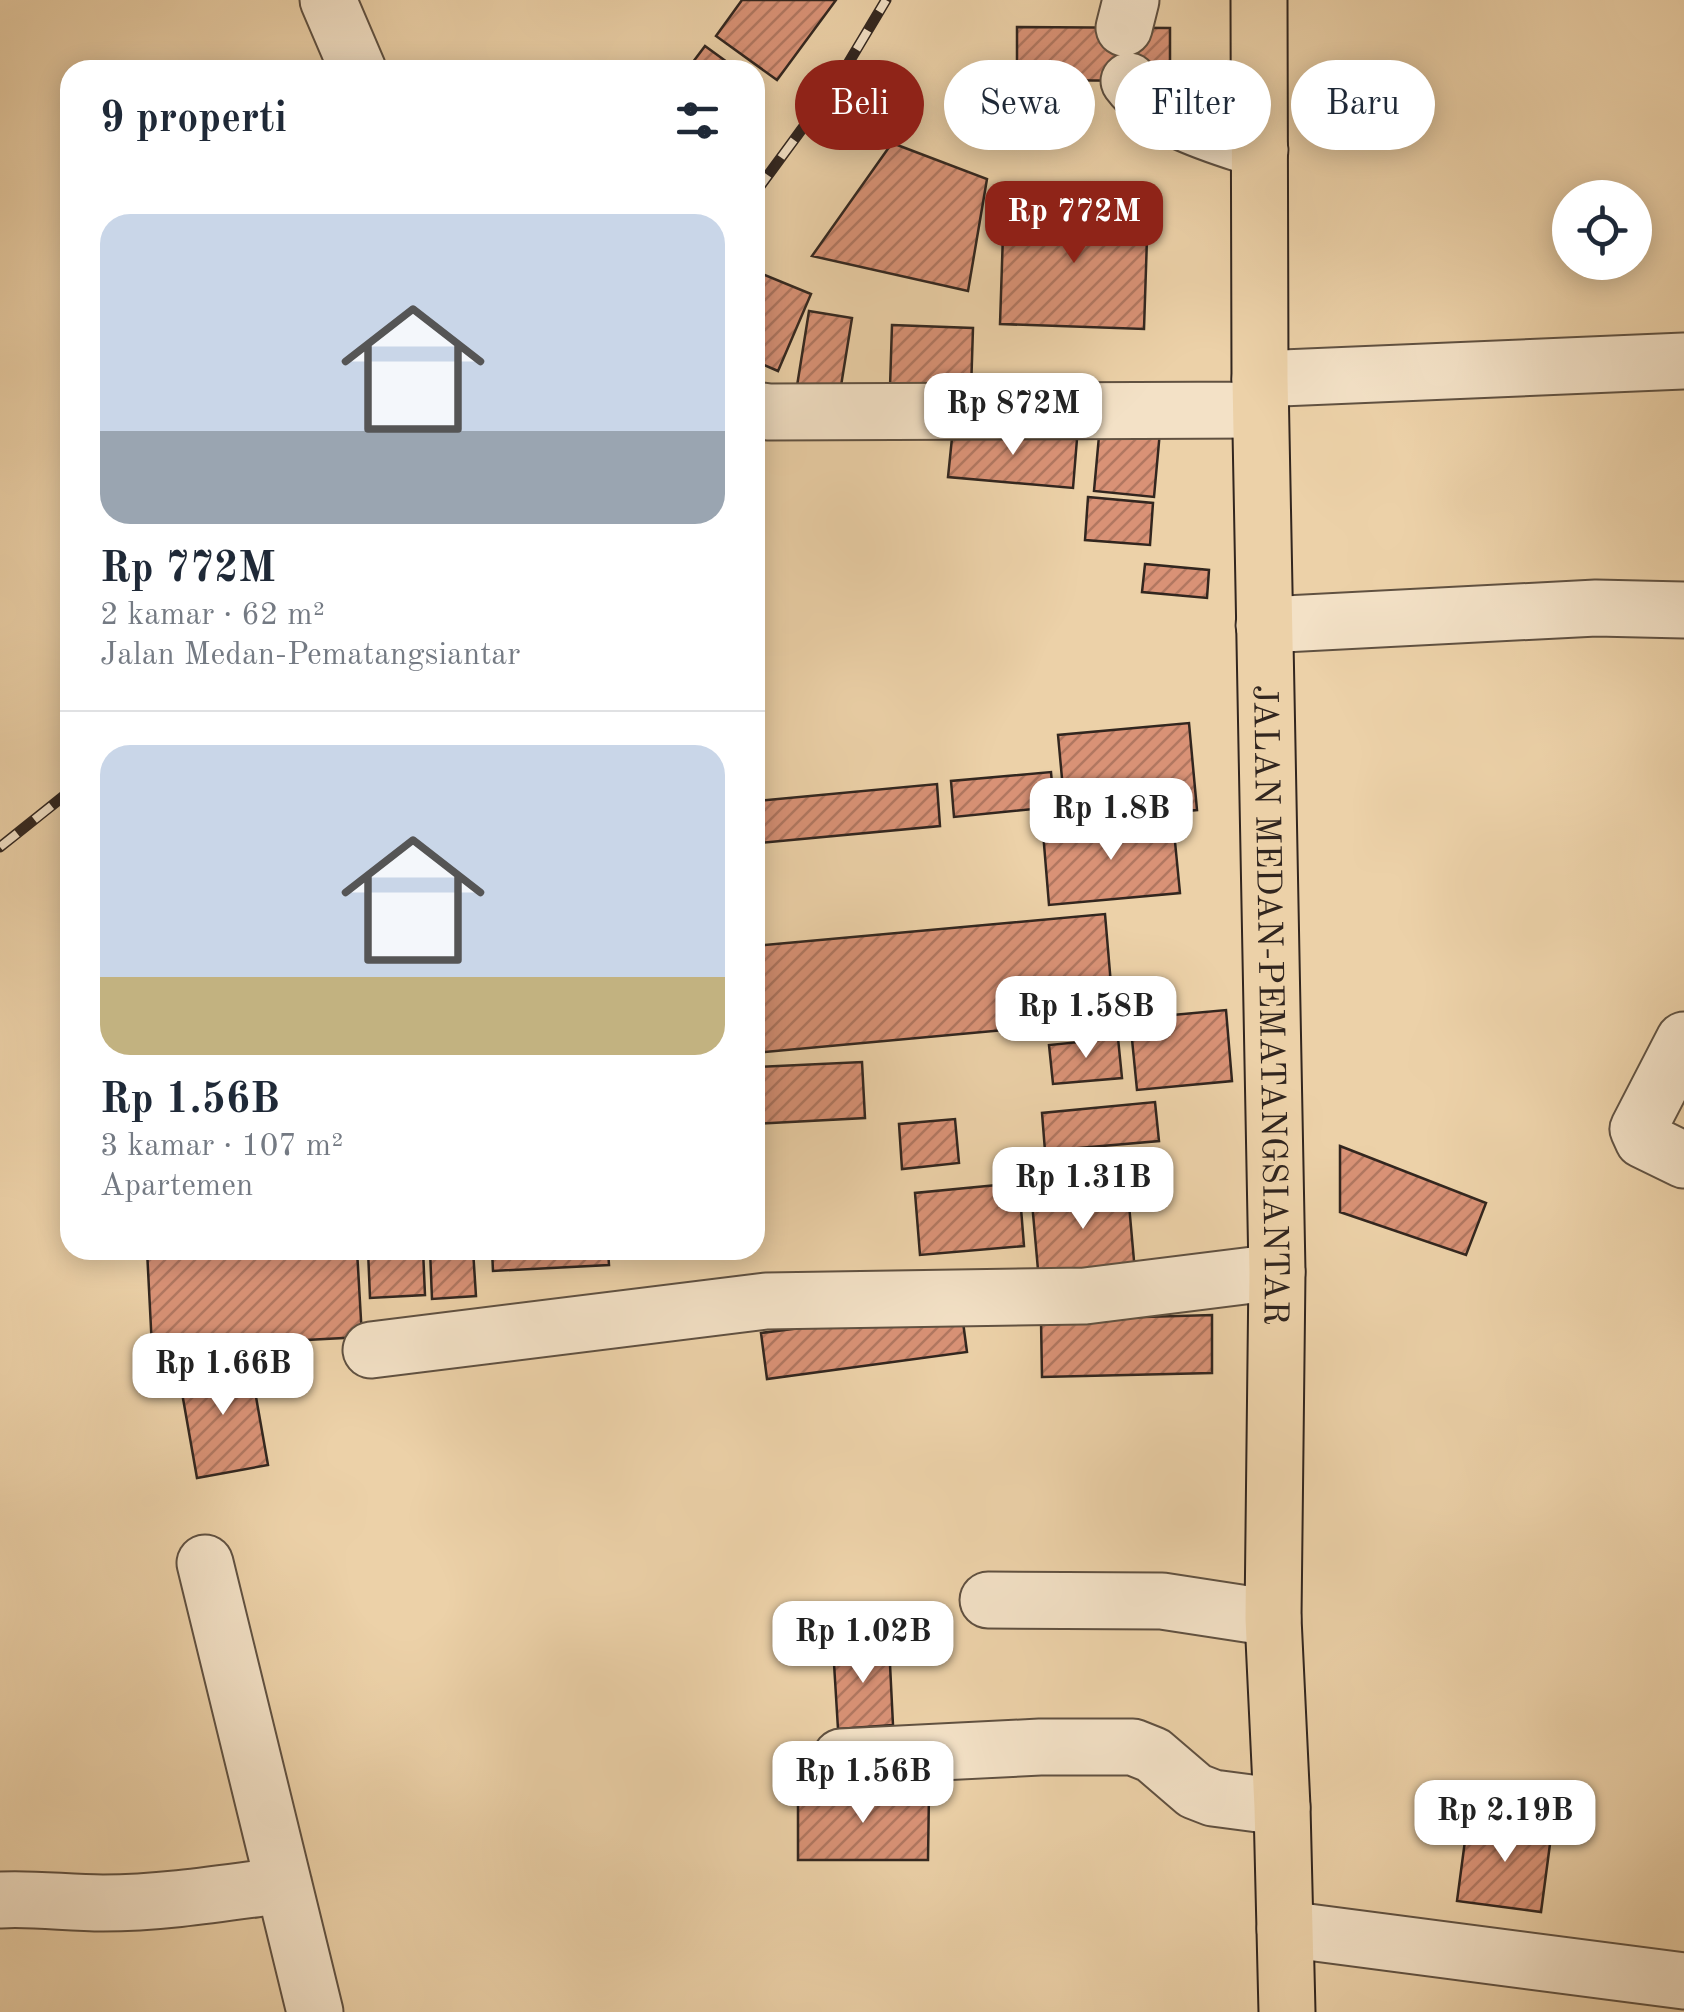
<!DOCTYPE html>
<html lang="id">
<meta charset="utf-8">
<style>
body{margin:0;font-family:"Old Standard TT",serif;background:#f6f6f7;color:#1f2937;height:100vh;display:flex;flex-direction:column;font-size:38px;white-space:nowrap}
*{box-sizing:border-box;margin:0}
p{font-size:32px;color:#747a83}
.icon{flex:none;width:55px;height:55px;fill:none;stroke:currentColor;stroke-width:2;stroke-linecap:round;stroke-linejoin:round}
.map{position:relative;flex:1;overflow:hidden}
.drawer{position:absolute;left:60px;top:60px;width:705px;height:1200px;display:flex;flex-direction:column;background:#fff;border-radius:30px;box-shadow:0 5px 25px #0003}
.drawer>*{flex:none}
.hud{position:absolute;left:795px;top:60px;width:738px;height:90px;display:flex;gap:20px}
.buttons{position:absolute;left:1552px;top:180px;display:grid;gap:20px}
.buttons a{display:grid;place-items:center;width:100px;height:100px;border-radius:50%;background:#fff;box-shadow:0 5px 25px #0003;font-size:50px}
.price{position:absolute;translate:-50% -85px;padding:0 22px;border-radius:20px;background:#fff;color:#222;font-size:32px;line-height:65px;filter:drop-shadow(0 2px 5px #0008)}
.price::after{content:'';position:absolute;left:50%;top:60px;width:30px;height:22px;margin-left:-15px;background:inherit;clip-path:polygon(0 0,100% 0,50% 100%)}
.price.selected{background:#8f2418;color:#fff}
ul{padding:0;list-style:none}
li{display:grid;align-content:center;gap:20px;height:530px;padding:0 40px}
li+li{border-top:2px solid #e0e1e3}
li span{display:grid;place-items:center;height:310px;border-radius:30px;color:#555}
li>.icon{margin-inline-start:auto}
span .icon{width:180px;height:180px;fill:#fffc;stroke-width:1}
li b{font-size:42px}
h2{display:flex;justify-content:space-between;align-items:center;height:120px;padding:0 40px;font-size:42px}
.chip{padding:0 35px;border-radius:45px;background:#fff;box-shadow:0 5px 25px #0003;font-size:35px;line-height:90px}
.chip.selected{background:#8f2418;color:#fff}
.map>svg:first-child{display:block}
</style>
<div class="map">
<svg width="1684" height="2012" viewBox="0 0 1684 2012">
<defs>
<pattern id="building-hatch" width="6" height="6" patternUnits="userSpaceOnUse" patternTransform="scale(2.5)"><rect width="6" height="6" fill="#d99276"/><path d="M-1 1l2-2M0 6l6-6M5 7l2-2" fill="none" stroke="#b17760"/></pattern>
</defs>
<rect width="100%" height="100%" fill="#ecd1a8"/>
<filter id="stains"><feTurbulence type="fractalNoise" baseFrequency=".002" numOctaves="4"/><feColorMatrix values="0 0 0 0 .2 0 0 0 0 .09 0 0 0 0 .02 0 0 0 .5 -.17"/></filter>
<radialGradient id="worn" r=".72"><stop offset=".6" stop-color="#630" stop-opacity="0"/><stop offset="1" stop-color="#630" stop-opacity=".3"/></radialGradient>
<path fill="url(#building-hatch)" stroke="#32261f" stroke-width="2.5" d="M742 0H836L777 80 716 36Z
M1017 27 1170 28V81L1017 80Z
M705 46 738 70H687Z
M892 143 987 179 968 291 812 256Z
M1004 204 1148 208 1144 329 1000 324Z
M755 271 811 294 778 371 755 361Z
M809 311 852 318 840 392 797 386Z
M892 325 973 328 971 391 890 387Z
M1101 414 1161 420 1154 497 1094 491Z
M953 428 1077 439 1073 488 948 477Z
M1088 497 1153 503 1150 545 1085 540Z
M1145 564 1209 570 1207 598 1142 592Z
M1189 723 1197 810 1066 822 1058 735Z
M1051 772 1054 807 954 817 951 781Z
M937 784 940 826 759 843 756 801Z
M1173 821 1180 893 1049 905 1043 832Z
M1105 914 1114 1020 755 1053V946Z
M1226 1010 1232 1081 1137 1090 1130 1019Z
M1118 1038 1122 1078 1053 1084 1049 1045Z
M862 1062 865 1118 755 1124V1067Z
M1155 1102 1159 1141 1045 1151 1042 1113Z
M955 1119 959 1163 902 1169 899 1124Z
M1340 1146 1486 1203 1466 1255 1340 1212Z
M1127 1182 1135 1272 1039 1281 1031 1191Z
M1019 1183 1024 1246 920 1255 915 1193Z
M147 1250H357L362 1337 152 1348Z
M368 1250H423L425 1295 370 1298Z
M430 1250H473L476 1296 432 1299Z
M492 1250H608L609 1265 493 1271Z
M961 1307 967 1352 767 1379 761 1333Z
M1212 1315V1373L1042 1377 1041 1320Z
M249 1357 268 1465 197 1478 178 1370Z
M889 1644 893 1725 838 1729 833 1647Z
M798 1792H929L928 1860H798Z
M1468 1818 1552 1829 1541 1912 1457 1901Z"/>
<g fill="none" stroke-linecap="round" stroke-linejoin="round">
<defs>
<path id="minor" d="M328 0 358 70
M1124 28 1131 0
M1129 81C1159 121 1215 135 1260 150
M1260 379 1684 361
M755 410 769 412 1260 410
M1264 625 1596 608 1684 610
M1684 1040 1638 1129 1643 1140 1684 1160
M371 1350 766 1301 1085 1296 1277 1272
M205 1563 315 2012
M988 1600 1162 1601 1273 1618
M841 1757 1040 1747H1133L1153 1755 1195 1791 1213 1798 1282 1807
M0 1900C34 1898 68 1903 103 1903 163 1903 224 1893 284 1885
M1285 1929 1684 1981"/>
<g id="highway">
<path id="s1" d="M1259 0 1260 379 1277 1272 1273 1618 1282 1807 1287 2012"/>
</g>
</defs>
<use href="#minor" stroke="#605141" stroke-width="59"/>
<use href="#highway" stroke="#32261f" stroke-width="59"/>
<use href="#minor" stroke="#f3e1c6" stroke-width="55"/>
<use href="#highway" stroke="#ecd1a8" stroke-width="55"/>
<defs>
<path id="rail" d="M755 193 840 77 886 0
M0 847 70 791"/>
</defs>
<use href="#rail" stroke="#32261f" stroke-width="11"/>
<use href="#rail" stroke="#f3e1c6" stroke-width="8" stroke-dasharray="22" stroke-linecap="butt"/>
</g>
<g text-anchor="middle" stroke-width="8" stroke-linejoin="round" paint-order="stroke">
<g font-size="35" fill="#32261f" stroke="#f3e1c6">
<text dy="12" stroke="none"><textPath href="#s1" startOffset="1005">JALAN MEDAN-PEMATANGSIANTAR</textPath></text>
</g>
</g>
<rect width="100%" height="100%" filter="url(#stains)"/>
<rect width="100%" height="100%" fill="url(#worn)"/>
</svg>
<div class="buttons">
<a><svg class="icon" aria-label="locate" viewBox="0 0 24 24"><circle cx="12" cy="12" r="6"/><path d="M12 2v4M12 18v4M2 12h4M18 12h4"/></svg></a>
</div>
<b class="price selected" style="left:1074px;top:266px">Rp 772M</b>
<b class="price" style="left:1013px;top:458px">Rp 872M</b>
<b class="price" style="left:1111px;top:863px">Rp 1.8B</b>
<b class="price" style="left:1086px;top:1061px">Rp 1.58B</b>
<b class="price" style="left:1083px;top:1232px">Rp 1.31B</b>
<b class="price" style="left:223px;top:1418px">Rp 1.66B</b>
<b class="price" style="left:863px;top:1686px">Rp 1.02B</b>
<b class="price" style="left:863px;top:1826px">Rp 1.56B</b>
<b class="price" style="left:1505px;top:1865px">Rp 2.19B</b>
<div class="hud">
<a class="chip selected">Beli</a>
<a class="chip">Sewa</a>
<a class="chip">Filter</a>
<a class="chip">Baru</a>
</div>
<section class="drawer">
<h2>9 properti<svg class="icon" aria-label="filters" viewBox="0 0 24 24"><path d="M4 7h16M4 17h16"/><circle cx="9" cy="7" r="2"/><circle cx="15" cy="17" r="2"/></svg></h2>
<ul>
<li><span style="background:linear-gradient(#c9d6e8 70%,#9aa5b1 0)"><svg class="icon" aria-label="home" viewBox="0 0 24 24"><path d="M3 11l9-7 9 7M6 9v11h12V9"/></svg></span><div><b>Rp 772M</b><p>2 kamar · 62 m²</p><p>Jalan Medan-Pematangsiantar</p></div></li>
<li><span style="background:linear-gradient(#c9d6e8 75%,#c2b280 0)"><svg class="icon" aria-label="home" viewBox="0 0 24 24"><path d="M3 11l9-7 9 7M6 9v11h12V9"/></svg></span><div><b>Rp 1.56B</b><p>3 kamar · 107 m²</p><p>Apartemen</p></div></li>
</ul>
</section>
</div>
